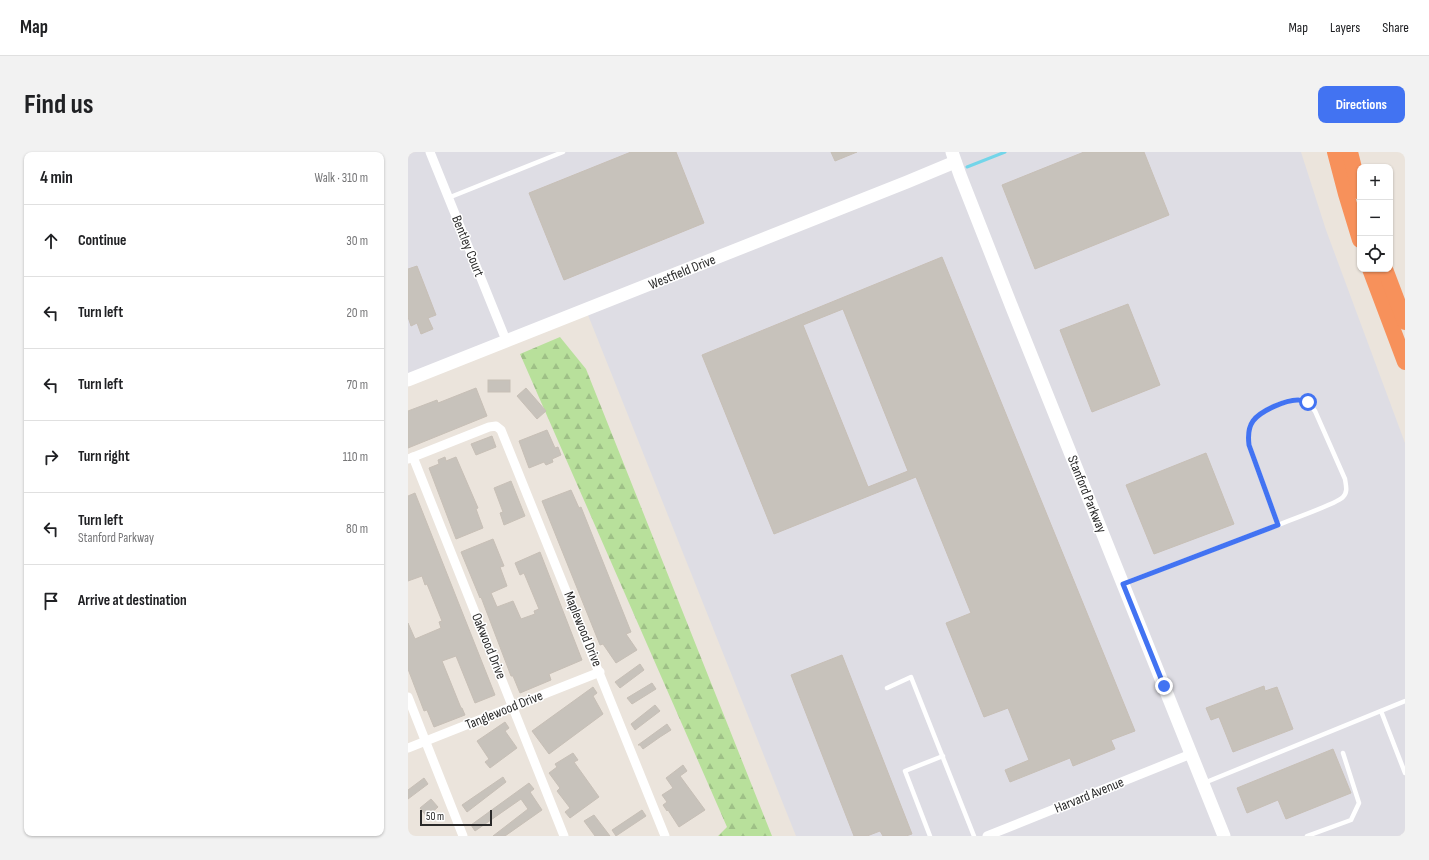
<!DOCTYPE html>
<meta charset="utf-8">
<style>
:root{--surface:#fff;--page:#f2f2f2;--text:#202124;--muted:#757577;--line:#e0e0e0;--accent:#4273f2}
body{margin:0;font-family:"Sofia Sans Condensed",sans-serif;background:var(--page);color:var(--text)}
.controls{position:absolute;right:12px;top:12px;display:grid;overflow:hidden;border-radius:8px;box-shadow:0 1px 3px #0004}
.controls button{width:36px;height:36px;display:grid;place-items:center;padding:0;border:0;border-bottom:1px solid var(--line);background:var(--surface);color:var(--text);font:20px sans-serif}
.scale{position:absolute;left:12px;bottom:10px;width:72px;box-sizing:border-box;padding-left:4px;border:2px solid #2a2a2a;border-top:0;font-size:11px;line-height:14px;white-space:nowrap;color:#2a2a2a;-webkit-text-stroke:3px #fff;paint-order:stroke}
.stop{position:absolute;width:12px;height:12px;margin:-9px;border:3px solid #4273f2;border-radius:50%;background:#fff}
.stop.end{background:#4273f2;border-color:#fff;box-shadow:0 1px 4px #0008}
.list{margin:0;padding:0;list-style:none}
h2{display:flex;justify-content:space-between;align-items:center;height:52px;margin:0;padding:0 16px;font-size:17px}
h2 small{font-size:13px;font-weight:400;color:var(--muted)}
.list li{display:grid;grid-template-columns:26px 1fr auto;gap:12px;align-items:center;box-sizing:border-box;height:72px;padding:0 16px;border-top:1px solid var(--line)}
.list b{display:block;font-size:15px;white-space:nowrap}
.list p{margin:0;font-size:13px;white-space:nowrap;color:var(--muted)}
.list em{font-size:13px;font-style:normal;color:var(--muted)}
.icon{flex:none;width:22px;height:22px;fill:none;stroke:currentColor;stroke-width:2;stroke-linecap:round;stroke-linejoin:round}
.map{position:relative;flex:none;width:997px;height:684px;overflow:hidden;border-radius:8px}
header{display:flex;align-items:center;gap:24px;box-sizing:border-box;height:56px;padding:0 20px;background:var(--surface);border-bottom:1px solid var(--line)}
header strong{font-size:19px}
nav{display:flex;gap:22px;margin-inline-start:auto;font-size:14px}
.intro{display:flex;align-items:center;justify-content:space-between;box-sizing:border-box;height:96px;padding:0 24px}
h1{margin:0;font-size:28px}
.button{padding:10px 18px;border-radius:8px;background:var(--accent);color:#fff;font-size:14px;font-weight:700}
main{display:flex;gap:24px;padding:0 24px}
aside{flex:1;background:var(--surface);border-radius:8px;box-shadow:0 1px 3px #0004}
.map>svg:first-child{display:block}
.industrial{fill:#dedde4}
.forest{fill:url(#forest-firs)}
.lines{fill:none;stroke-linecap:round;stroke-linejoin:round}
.stream{stroke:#73d5e9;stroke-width:3}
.building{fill:#c7c2bb;stroke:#c7bfb6;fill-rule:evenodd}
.lane{stroke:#fff;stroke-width:4.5}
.street{stroke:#fff;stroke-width:9}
.secondary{stroke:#fff;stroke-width:13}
.highway{stroke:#f7915b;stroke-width:16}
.route{stroke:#4273f2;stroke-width:5}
.labels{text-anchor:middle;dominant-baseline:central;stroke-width:3;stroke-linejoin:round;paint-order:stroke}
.street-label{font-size:14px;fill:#2a2a2a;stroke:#fff}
</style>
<header>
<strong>Map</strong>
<nav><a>Map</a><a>Layers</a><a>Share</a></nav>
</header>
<div class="intro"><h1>Find us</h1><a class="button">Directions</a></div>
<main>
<aside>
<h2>4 min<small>Walk · 310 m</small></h2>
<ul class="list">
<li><svg class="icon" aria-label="ahead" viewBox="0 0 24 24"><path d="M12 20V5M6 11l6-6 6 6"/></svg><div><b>Continue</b></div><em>30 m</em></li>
<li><svg class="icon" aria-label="left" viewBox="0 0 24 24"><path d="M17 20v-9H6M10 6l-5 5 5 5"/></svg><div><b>Turn left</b></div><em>20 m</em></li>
<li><svg class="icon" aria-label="left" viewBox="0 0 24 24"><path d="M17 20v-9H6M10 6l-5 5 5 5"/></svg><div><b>Turn left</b></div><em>70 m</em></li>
<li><svg class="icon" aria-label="right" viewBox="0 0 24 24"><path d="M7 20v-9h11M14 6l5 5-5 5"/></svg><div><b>Turn right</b></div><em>110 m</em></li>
<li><svg class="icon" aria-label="left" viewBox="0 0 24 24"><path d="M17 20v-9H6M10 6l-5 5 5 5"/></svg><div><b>Turn left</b><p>Stanford Parkway</p></div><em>80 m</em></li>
<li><svg class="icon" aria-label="arrive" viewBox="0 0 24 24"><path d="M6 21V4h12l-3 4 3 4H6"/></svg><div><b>Arrive at destination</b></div></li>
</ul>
</aside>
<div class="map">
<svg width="997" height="684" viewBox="0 0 997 684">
<defs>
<pattern id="forest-firs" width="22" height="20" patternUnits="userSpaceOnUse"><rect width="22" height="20" fill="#b8e09b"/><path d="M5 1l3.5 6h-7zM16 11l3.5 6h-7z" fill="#9ec086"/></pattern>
</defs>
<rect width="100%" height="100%" fill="#ebe4dc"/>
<!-- industrial -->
<path class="industrial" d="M0,0H893L918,78L997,291V684H388L178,158L0,230Z"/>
<!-- forest -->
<path class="forest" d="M152,185L178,217L364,684H310L319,675L112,202Z"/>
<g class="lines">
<!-- stream -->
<path class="stream" d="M559,15L597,0"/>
</g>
<!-- building -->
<g class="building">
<path d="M223,0H268L296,71L156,128L121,41Z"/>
<path d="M423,0H449L427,9Z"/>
<path d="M676,0H736L761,63L627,117L594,33Z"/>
<path d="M534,105L727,579L703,588L707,597L665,614L662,606L602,630L597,618L621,608L600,556L576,565L538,471L563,461L508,325L366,382L294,203ZM435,157L500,319L460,335L395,173Z"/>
<path d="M9,114L28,163L20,166L25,177L13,182L9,171L3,174L0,165V117Z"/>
<path d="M720,152L752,233L684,260L652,178Z"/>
<rect x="80" y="228" width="22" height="12"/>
<path d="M68,236L79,264L0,296V259L29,248L30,251Z"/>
<path d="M118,236L138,259L129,267L109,244Z"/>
<path d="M139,278L147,296L150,295L153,303L144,307L145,310L138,313L136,310L121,316L111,289Z"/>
<path d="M84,284L88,295L68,303L63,292Z"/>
<path d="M798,301L826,372L746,402L718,333Z"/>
<path d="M37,305L38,309L48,305L70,356L68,357L75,376L48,387L21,316L31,312L30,308Z"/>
<path d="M103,329L117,364L96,373L92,361L95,360L86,336Z"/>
<path d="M163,338L171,356L173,355L223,480L218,482L229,498L208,511L195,492L192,493L134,349Z"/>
<path d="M7,341L87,543L67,551L48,504L34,509L53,556H54L57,563L26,575L19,558L16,559L0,517V471L7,487L33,476L31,470L34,469L19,432L17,433L14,424L0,429V344Z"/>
<path d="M85,387L96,414L92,415L99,434L83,441L89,455L105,449L113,467L127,462L126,459L131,457L116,421L112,423L107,411L132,400L174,508L141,522L143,528L112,541L105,524H103L73,445L72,446L53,400Z"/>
<path d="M434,503L504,682L498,684H475L472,679L459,684H446L383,523Z"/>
<path d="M232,512L236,518L212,536L207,530Z"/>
<path d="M244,531L248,537L224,552L219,546Z"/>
<path d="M856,534L857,539L869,535L885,577L825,600L811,565L803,568L798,556Z"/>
<path d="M185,535L189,541L185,544L195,562L141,602L124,579Z"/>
<path d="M247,553L252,559L227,578L223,572Z"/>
<path d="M97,570L101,576L97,579L109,596L82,616L77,610L81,607L69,589Z"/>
<path d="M259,572L263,578L252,585L235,597L232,593H230Z"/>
<path d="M925,597L943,641L878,667L870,648L839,661L829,636Z"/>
<path d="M165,601L170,608L166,610L191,645L162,666L157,660L162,656L149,639L152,636L141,621L149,615L147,612Z"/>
<path d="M275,613L279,619L272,624L297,658L271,675L260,658L259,659L255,653L259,650L254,643L265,636L258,626Z"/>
<path d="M95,625L98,630L59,660L54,653Z"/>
<path d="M16,626L20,632L0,647V638Z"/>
<path d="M121,631L126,637L122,640L134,658L97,684H85L120,657L113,647L67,679L63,673Z"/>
<path d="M23,647L30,655L19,665L12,656Z"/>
<path d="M234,658L238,664L208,684L204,678Z"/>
<path d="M186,663L202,684H187L176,669Z"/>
</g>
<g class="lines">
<!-- lane -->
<g class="lane">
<path d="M40,46L155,0"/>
<path d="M717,431L870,373C881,368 929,352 935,345C940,340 938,334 937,327L907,259C903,254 900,250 893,248C881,246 851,259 845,269C840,276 840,285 841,293L870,373"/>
<path d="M479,536L503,525L566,684"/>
<path d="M973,559L997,621"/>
<path d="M796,631L997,549"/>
<path d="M522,684L497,619L535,604"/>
<path d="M899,684L943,668L951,651L935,601"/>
<path d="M995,684L997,683"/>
</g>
<!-- street -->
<g class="street">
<path d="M22,0L98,188"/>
<path d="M5,305L156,684"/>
<path d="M0,307L81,275L88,274L93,278L257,684"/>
<path d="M0,545L55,684"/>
<path d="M0,596L192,520"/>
<path d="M579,684L783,602"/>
</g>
<!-- secondary -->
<g class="secondary">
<path d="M544,0L552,23L605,158L816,684"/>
<path d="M0,228L499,30L547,10"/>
</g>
<!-- highway -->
<g class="highway">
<path d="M927,0L938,42L952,88"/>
<path d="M942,0L952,40"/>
<path d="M962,117L997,210"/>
<path d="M977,117L997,170"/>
</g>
</g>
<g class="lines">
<!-- route -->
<path class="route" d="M756,534L715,432L870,373L841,293C840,285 840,276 845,269C852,259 879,247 891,248C894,248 897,250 900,250"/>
</g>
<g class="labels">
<!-- street labels -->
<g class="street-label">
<text transform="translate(60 94) rotate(68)">Bentley Court</text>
<text transform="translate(274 120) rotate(-22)">Westfield Drive</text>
<text transform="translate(679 342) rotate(68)">Stanford Parkway</text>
<text transform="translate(175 477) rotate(68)">Maplewood Drive</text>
<text transform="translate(81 494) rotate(68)">Oakwood Drive</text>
<text transform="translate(96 558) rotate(-22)">Tanglewood Drive</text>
<text transform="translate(681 643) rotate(-22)">Harvard Avenue</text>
</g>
</g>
</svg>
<div class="controls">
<button>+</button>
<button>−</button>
<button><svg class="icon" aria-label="locate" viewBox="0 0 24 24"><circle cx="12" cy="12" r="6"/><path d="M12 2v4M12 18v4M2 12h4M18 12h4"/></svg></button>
</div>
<div class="scale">50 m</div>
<div class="stop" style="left:900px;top:250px"></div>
<div class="stop end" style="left:756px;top:534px"></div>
</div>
</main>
